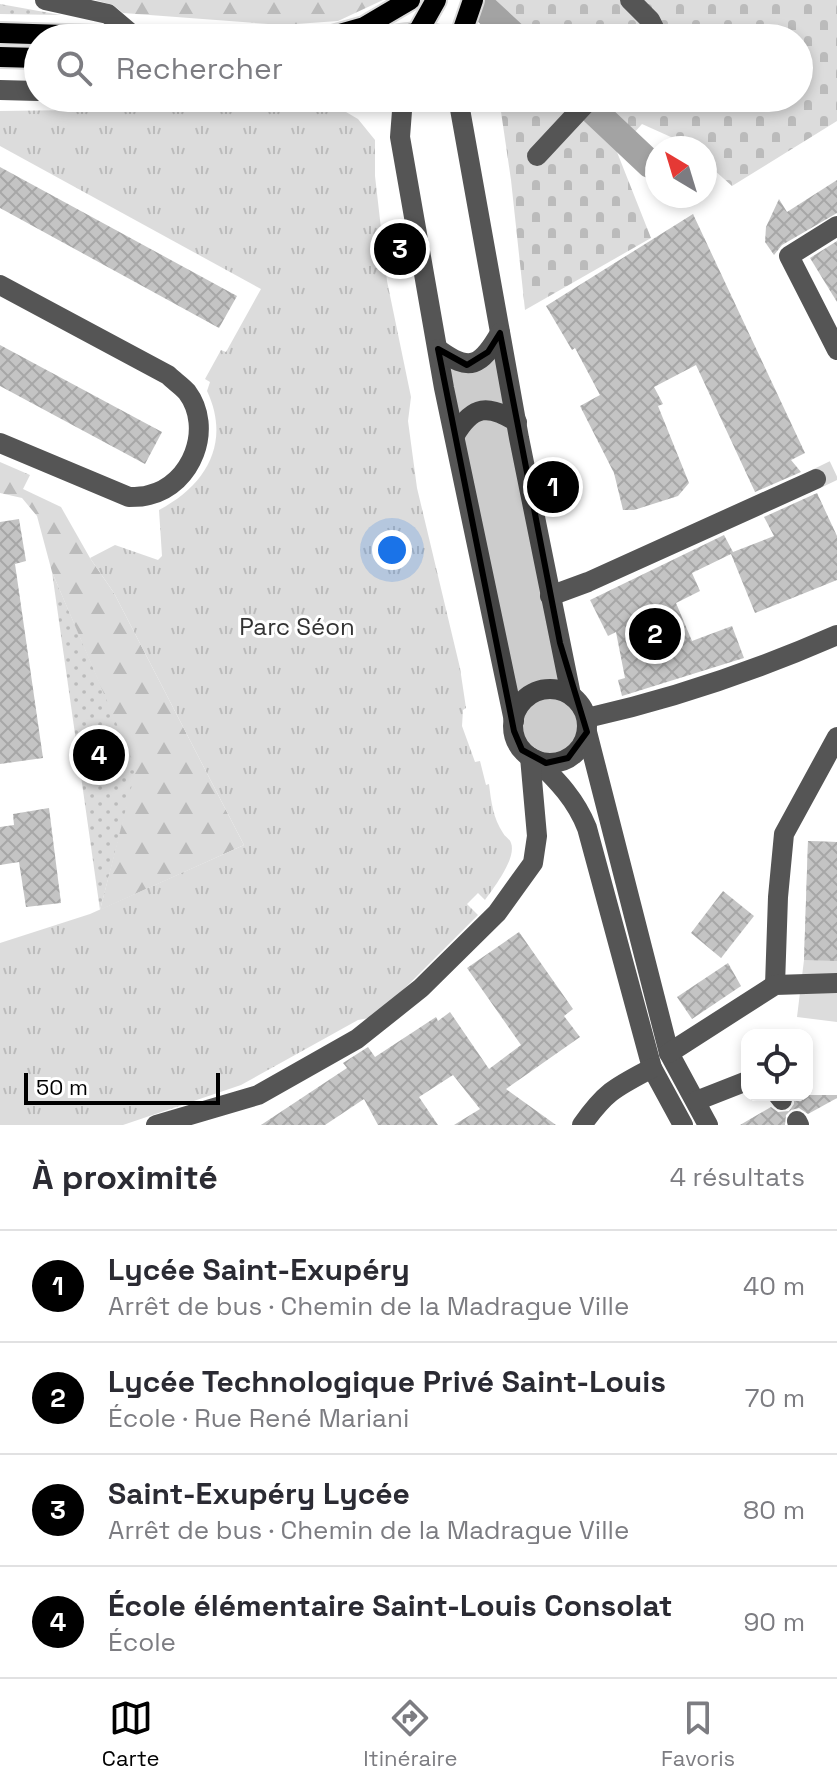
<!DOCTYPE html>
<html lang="fr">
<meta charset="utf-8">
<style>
:root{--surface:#fff;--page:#f2f2f3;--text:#2b2b33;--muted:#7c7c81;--line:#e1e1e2;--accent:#000}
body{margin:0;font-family:"Space Grotesk",sans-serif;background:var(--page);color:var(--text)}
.controls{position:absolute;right:24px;bottom:24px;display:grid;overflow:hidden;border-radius:16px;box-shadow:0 4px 12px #0003}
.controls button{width:72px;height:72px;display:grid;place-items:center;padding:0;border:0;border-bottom:2px solid var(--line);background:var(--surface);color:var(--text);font:40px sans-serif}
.compass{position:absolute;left:645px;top:136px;width:72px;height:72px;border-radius:50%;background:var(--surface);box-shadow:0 4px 12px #0003;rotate:322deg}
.scale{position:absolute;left:24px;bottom:20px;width:196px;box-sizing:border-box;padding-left:8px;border:4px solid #000;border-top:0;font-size:22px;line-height:28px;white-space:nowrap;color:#000;-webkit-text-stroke:6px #fff;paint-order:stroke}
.you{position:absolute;left:392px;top:550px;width:28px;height:28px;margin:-20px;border:6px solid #fff;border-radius:50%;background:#1a73e8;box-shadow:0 0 0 12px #1a73e833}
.badge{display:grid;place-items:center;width:52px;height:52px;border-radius:50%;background:var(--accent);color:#fff;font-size:26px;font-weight:700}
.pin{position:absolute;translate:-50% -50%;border:4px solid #fff;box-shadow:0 2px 8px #0006}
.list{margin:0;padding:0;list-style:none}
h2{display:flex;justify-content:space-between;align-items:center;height:104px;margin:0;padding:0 32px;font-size:34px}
h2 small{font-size:26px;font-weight:400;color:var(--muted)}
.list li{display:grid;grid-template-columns:52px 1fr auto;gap:24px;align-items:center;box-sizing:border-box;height:112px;padding:0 32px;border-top:2px solid var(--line)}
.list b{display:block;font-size:30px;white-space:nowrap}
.list p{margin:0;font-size:26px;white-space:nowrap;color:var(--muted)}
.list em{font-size:26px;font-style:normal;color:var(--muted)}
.icon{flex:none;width:44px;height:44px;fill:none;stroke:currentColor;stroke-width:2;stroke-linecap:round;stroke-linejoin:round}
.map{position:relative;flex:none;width:837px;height:1125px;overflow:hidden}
.search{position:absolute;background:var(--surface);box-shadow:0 4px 12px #0003;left:24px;right:24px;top:24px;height:88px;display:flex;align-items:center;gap:20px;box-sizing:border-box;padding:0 28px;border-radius:44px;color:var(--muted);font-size:30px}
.sheet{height:552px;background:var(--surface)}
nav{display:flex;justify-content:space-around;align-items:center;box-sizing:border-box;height:112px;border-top:2px solid var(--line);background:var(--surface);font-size:22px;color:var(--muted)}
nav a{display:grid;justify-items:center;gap:4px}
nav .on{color:var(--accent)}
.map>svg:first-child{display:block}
.grass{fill:url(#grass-dots)}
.forest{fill:url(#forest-firs)}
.cemetery{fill:url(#cemetery-stones)}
.park{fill:url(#park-tufts)}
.garden{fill:#dcdcdc}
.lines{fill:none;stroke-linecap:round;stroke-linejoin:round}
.canal{stroke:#a3a3a3;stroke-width:28}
.building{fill:url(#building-cross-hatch)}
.minor-tunnel{stroke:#d9d9d9;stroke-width:20;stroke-dasharray:20 10;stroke-linecap:butt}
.major-casing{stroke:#dbdbdb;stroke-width:24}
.minor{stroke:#555;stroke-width:20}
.major{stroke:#000;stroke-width:20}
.marked{fill:#000;fill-opacity:0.2;stroke:#000;stroke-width:6;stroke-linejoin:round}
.labels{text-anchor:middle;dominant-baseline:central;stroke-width:6;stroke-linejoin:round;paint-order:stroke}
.park-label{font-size:24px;fill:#333;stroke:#fff}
</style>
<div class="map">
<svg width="837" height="1125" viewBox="0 0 837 1125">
<defs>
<pattern id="grass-dots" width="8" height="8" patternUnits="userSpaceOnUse" patternTransform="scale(2)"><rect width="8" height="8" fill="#dcdcdc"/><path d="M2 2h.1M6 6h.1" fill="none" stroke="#bbb" stroke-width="1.8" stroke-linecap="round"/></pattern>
<pattern id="forest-firs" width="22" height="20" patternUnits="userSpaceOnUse" patternTransform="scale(2)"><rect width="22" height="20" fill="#dcdcdc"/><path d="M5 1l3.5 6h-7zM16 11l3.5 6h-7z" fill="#bbb"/></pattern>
<pattern id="cemetery-stones" width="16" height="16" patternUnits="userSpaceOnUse" patternTransform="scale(2)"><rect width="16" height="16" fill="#dcdcdc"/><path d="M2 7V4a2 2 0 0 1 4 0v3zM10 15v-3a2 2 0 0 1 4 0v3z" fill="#bbb"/></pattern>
<pattern id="park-tufts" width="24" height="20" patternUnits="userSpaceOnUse" patternTransform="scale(2)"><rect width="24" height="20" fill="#dcdcdc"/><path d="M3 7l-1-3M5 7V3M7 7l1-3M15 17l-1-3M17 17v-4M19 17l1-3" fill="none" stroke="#bbb"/></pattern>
<pattern id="building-cross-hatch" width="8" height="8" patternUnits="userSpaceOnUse" patternTransform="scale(2)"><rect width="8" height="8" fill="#c4c4c4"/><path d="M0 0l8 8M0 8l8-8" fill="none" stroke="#a7a7a7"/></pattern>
</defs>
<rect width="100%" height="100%" fill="#fff"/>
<!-- grass -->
<g class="grass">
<path d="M0,4L61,15L0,14Z"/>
<path d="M52,572L137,769L100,910Z"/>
</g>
<!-- forest -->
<g class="forest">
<path d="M95,0H383L338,21L282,25L123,13L113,5Z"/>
<path d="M0,462L30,475L23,489L61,507L90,558L114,593L244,845L100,910L136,769L52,572L37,516L22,498L0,493Z"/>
</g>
<!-- cemetery -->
<path class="cemetery" d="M486,0H837V121L732,186L705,162V148H689L682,142L642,124L617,152L651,238L525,310L511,180L499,98H799V38H489Z"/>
<!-- park -->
<path class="park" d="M230,108L346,112L358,119L375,140V176L387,281L411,397L408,421L417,488L460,668L466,708L463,710L462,726L475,762L480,761L486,785L489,784C491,801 493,818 503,833C505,837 510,839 511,843C517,858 493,889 485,900L478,893L467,904L478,915L393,1000L369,1018L358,1020L241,1085L123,1125H0V943L90,914L244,845L114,593L90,558L115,545L158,560L162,556L159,510C207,485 231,442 207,391L210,382L205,379L221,350L226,352L261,289L0,146V111Z"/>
<!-- garden -->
<path class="garden" d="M808,841L837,842V1022L797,1017L804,960Z"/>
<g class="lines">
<!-- canal -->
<g class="canal">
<path d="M475,0L516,38"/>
<path d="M580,98L650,164"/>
</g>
</g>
<!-- building -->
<g class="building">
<path d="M0,167L237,296L219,328L0,208Z"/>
<path d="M837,180V213L782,245L774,255L765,242L766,227L779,199L787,212Z"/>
<path d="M693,214L805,453L791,460L801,472L755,492L696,365L654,387L663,404L658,406L689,483L678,496L634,510H623L614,473L580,406L600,395L575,348L572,350L546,306Z"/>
<path d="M837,241V302L810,258Z"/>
<path d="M0,345L162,432L145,464L0,386Z"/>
<path d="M817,493L837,536V580L755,613L731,554L692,573L700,591L676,603L692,641L732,626L744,658L622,696L618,680L625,678L616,632L608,636L590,600L724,535L733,552L774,536L764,517Z"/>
<path d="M19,519L26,561L15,564L43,758L0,764V522Z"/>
<path d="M49,808L61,903L26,907L19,862L0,865V827L14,825L13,814Z"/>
<path d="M808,841L837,842V961L804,960Z"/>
<path d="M723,891L754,916L721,958L691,933Z"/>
<path d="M519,932L573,1009L564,1016L580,1037L506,1089L556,1125H454L480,1109L453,1075L419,1097L438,1125H378L364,1099L325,1125H261L347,1068L343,1063L368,1047L375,1057L436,1017L438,1021L450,1012L489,1069L521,1045L467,968Z"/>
<path d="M728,963L741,986L692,1019L677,997Z"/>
<path d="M794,1095H837V1098L808,1114L799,1108L791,1110L786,1115L785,1125H740L771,1107L778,1112L789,1111L794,1104Z"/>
</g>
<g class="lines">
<!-- minor-tunnel -->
<path class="minor-tunnel" d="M816,479L837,469"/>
<!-- major casing -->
<g class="major-casing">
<g id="major">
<path d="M418,32L436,0"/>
<path d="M0,33L163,38"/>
<path d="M325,38L364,27L410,0"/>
<path d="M376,38C398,37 424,27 443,38"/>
<path d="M460,38L473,0"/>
<path d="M0,57L38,58"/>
</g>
</g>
<!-- minor -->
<g class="minor">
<path d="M45,0L108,14L135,37"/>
<path d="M630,0L650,20L655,30L647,38"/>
<path d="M0,90L38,91"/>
<path d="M403,98L400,137L444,388L514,721"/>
<path d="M458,98L519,438L571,695"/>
<path d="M537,156L591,98"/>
<path d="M837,226L789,256L837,350"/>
<path d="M0,285L168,375C174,381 182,386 187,392C214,428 192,485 149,495C143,497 136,497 129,497L0,443"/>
<path d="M438,349C470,373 481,366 500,333"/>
<path d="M455,435C473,405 488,404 517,422"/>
<path d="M550,596L588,582L816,479"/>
<circle cx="550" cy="726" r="37"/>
<path d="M587,718C672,699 757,670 837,635"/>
<path d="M587,732L669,1053L708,1125"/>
<path d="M536,760C558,781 576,800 587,828L652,1068L683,1125"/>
<path d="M775,985L778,897L784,834L837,737"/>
<path d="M669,1053L775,985L837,983"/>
<path d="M778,1095L782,1100"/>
<path d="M696,1101L747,1081"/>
<path d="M797,1121L799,1125"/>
<path d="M156,1125L258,1095L357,1039L421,988L497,913L533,863L537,836L530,757"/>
<path d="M582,1125C606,1091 616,1087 652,1068"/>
</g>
<!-- major -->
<use href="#major" class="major"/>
</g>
<!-- marked area -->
<path class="marked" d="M500,333L560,643L587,732L568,758L546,763L522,750L514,731L438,349L467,365L488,352Z"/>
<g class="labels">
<!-- park labels -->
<g class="park-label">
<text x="297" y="626">Parc Séon</text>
</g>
</g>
</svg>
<div class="controls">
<button><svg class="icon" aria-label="locate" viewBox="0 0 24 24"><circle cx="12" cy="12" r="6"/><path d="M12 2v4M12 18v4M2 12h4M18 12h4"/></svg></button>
</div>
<svg class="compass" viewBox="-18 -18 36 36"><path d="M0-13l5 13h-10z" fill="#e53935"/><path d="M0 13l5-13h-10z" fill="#7c7c81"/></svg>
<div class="scale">50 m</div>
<div class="you"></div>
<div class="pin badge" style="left:553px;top:487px">1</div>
<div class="pin badge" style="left:655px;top:634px">2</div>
<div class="pin badge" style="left:400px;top:249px">3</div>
<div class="pin badge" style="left:99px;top:755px">4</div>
<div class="search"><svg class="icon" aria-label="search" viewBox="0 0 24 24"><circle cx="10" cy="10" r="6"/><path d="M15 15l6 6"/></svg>Rechercher</div>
</div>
<section class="sheet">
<h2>À proximité<small>4 résultats</small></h2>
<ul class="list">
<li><span class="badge">1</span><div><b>Lycée Saint-Exupéry</b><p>Arrêt de bus · Chemin de la Madrague Ville</p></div><em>40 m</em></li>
<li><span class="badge">2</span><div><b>Lycée Technologique Privé Saint-Louis</b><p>École · Rue René Mariani</p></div><em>70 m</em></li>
<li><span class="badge">3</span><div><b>Saint-Exupéry Lycée</b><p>Arrêt de bus · Chemin de la Madrague Ville</p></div><em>80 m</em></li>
<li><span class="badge">4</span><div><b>École élémentaire Saint-Louis Consolat</b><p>École</p></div><em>90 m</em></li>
</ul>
</section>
<nav>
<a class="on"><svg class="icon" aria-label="map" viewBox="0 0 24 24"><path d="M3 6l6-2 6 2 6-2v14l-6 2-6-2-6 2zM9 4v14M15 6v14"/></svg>Carte</a>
<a><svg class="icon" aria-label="directions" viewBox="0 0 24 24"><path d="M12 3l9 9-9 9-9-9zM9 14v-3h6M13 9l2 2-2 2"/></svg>Itinéraire</a>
<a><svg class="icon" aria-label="saved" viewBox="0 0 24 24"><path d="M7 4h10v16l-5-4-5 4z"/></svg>Favoris</a>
</nav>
